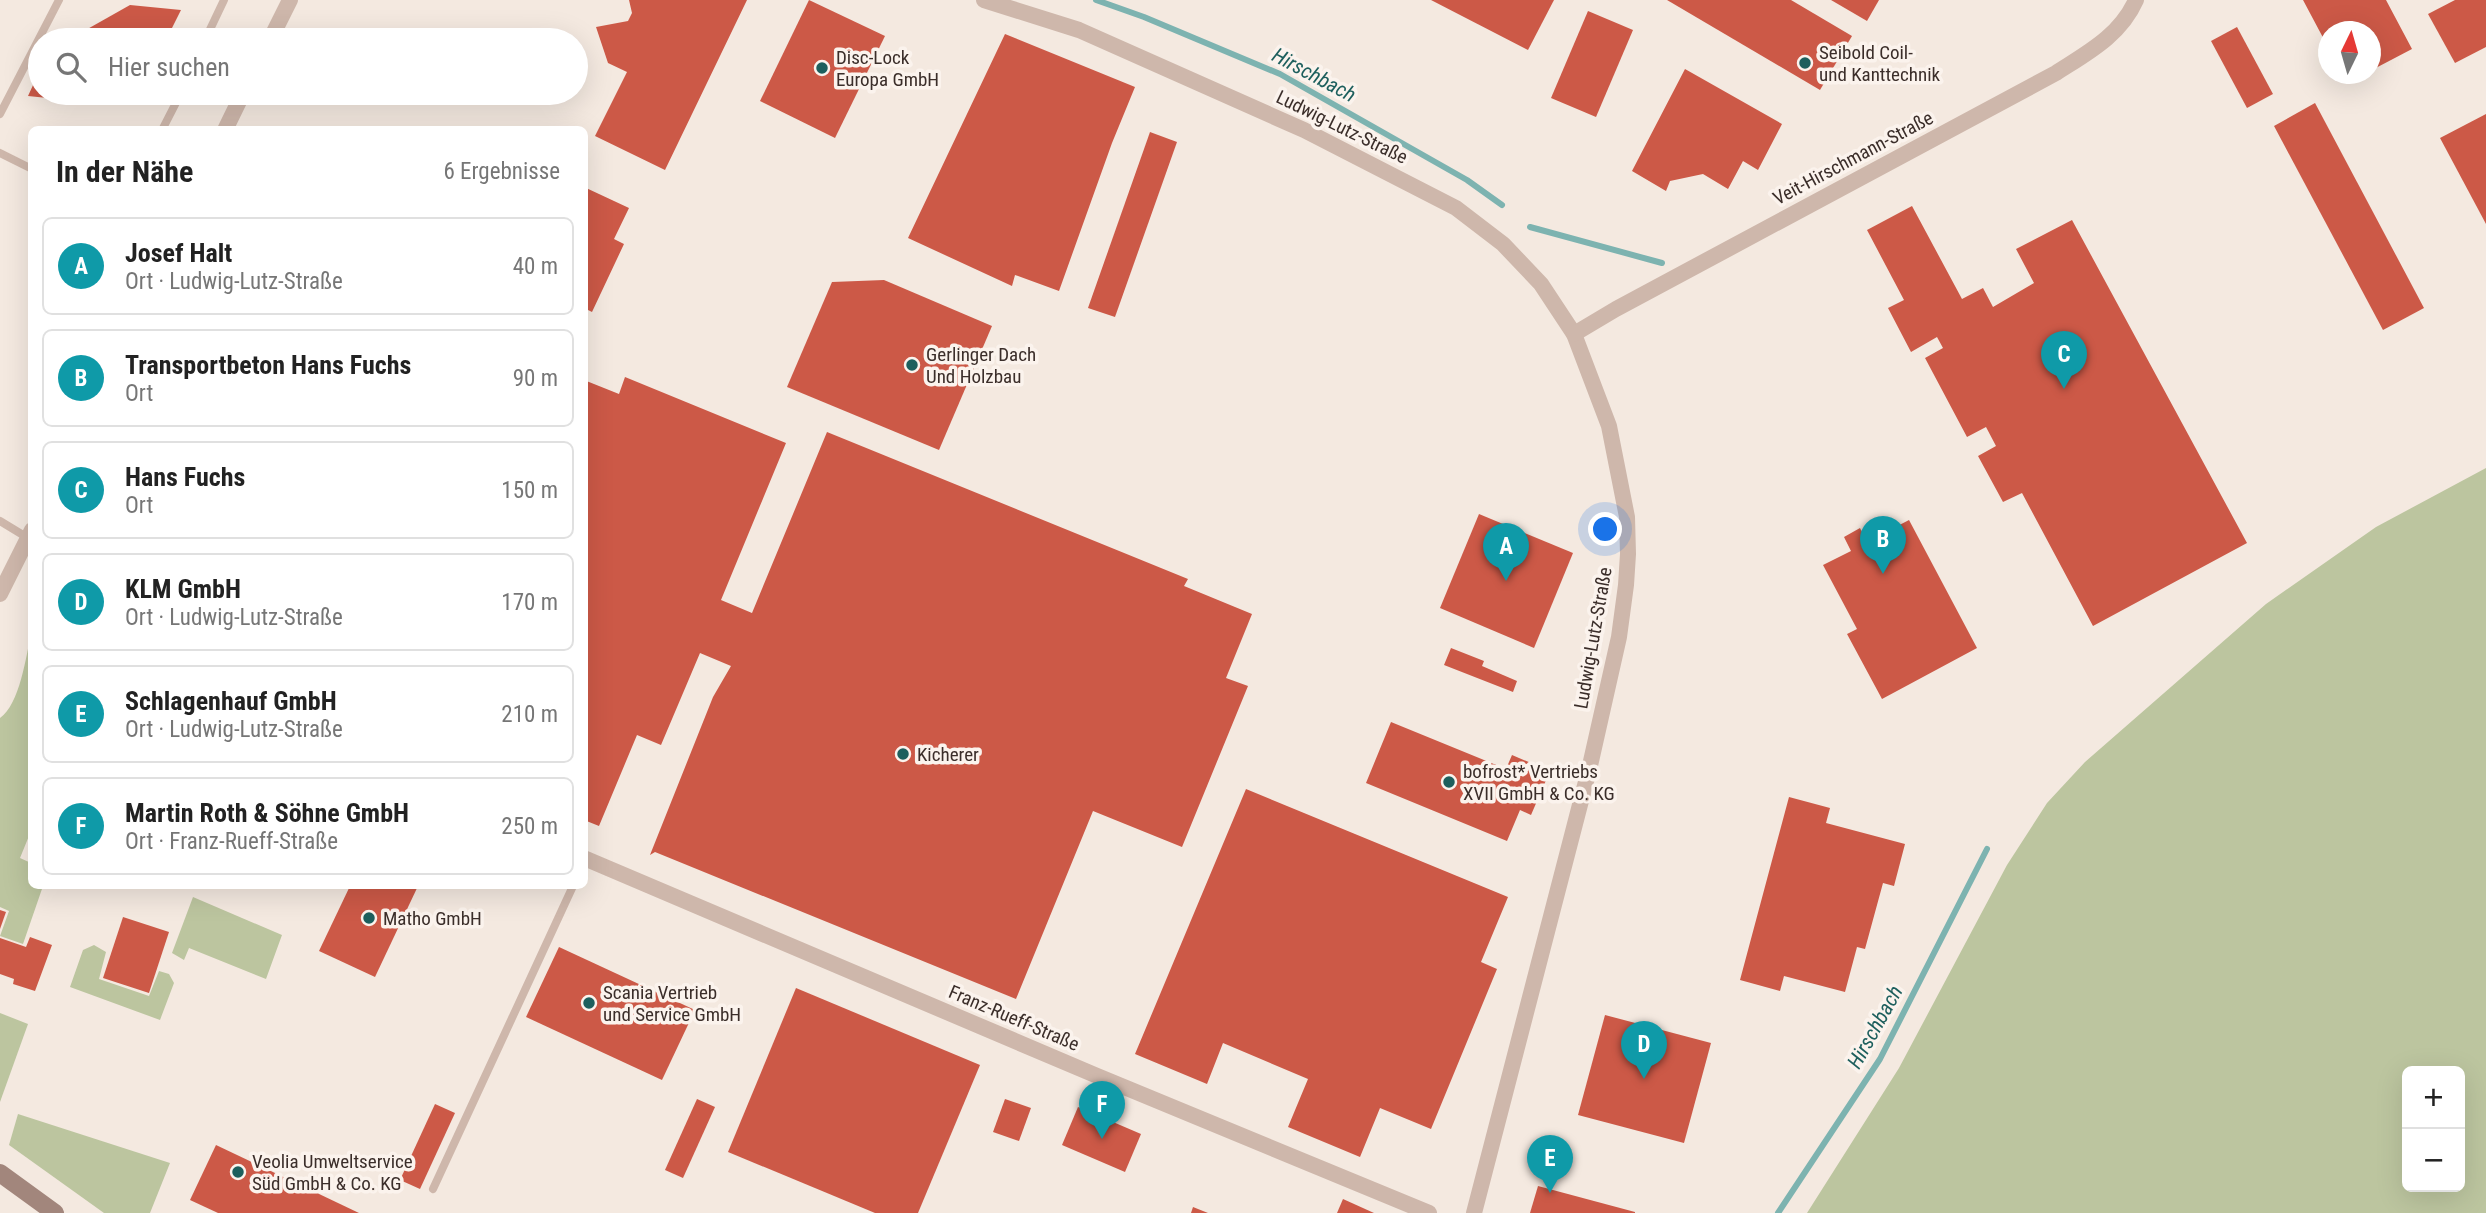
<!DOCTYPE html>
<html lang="de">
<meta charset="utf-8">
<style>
:root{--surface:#fff;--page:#f2f2f2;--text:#222;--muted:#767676;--line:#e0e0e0;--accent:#db2777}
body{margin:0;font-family:"Roboto Condensed",sans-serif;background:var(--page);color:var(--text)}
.controls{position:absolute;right:21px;bottom:21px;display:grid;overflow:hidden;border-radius:10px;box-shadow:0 7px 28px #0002}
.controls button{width:63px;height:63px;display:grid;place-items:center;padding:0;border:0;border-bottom:2px solid var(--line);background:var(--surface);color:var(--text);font:35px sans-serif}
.compass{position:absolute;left:2318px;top:21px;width:63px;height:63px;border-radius:50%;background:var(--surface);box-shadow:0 7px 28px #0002;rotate:5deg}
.you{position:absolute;left:1606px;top:530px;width:24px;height:24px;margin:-18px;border:5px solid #fff;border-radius:50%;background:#1a73e8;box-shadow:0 0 0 10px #1a73e833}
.badge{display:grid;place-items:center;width:46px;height:46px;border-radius:50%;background:var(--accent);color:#fff;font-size:23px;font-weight:700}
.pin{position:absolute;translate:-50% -58px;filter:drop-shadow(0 2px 4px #0008)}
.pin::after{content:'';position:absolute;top:37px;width:24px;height:21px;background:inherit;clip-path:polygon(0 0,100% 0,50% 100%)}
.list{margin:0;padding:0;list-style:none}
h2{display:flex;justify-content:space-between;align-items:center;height:91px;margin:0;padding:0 28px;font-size:30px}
h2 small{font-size:23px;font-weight:400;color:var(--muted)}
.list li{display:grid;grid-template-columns:46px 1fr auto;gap:21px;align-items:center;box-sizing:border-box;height:98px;margin:0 14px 14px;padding:0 14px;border:2px solid var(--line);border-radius:10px}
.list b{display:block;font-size:26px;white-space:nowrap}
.list p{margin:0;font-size:23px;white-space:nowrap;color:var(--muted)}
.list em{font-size:23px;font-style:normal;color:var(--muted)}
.icon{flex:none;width:38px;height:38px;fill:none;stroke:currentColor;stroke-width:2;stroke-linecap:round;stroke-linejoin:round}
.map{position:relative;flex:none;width:2486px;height:1213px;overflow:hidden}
.search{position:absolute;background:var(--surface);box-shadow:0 7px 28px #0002;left:28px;top:28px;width:560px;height:77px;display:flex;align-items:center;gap:18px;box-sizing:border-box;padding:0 24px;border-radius:38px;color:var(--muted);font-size:26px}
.panel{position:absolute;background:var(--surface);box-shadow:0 7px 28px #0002;left:28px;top:126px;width:560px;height:763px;border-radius:10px}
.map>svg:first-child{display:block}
.green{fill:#bcc59f;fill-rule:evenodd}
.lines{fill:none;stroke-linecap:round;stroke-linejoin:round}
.stream{stroke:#7db3b0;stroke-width:6}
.building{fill:#cc5947}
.lane{stroke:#ceb7ab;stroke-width:8}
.street{stroke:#ceb7ab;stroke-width:16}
.secondary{stroke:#a2867c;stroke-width:18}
.poi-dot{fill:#1d5f5d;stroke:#fbf3ed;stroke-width:2.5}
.labels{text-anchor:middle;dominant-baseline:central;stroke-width:7;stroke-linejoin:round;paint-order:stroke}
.poi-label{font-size:19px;fill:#3b2e2a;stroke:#fbf3ed;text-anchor:start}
.street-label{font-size:19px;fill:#3b2e2a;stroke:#fbf3ed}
.water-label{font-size:21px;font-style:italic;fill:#1d5f5d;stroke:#fbf3ed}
</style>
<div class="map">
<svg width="2486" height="1213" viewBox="0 0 2486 1213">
<rect width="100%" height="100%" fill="#f4e9e0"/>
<!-- green -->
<g class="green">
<path d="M2486,468V1213H1807L1899,1068L2007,865L2047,803L2085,762L2266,604L2376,527ZM2460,1071V1187H2407V1071Z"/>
<path d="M31,634V831L20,858L31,863L32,886H43L23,944L0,936L9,911L0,907V718C20,704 26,656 31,634Z"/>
<path d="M193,897L282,935L266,979L189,948L184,960L172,953Z"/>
<path d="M94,945L106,952L99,979L149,996L159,971L169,974L174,983L160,1020L70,987L83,950Z"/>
<path d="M0,1013L28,1024L0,1102Z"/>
<path d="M18,1114L170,1163L150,1213H104L9,1145Z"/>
</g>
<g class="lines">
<!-- stream -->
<g class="stream">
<path d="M1096,0L1144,17L1280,74L1467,180L1502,205"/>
<path d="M1530,227L1662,263"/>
<path d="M1778,1213L1880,1059L1987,849"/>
</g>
</g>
<!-- building -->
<g class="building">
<path d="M629,0H747L665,170L595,136L627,72L608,63L596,27L628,21L632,13Z"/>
<path d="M809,0L885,36L835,138L760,101Z"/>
<path d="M1431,0H1554L1528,50Z"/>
<path d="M1667,0H1791L1852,36L1820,90Z"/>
<path d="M1831,0H1879L1867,21Z"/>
<path d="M2303,0H2386L2412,49L2370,71V32H2328V47Z"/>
<path d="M2455,0H2486V47L2455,63L2428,14Z"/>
<path d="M130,5L181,10L166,40H68Z"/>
<path d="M1588,11L1633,30L1596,117L1551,98Z"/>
<path d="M2237,27L2273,94L2247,108L2211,41Z"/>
<path d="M1005,34L1135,87L1112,143L1059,291L1015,275L1012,286L908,238Z"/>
<path d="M1685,69L1782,124L1758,170L1743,161L1728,189L1703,174L1670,181L1666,191L1632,171Z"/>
<path d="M40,70V93H92L77,101L28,96Z"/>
<path d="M2343,74H2366L2348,83Z"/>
<path d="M2315,103L2424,308L2383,330L2274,126Z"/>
<path d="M2486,114V224L2440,138Z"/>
<path d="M1150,132L1177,142L1115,317L1088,308Z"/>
<path d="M584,187L629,208L614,239L624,244L592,312L584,308Z"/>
<path d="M1912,206L1962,299L1983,288L1993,307L2034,283L2016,249L2072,220L2247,543L2093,626L2022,493L2003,502L1978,456L1996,446L1986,427L1967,437L1925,358L1943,348L1937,337L1911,352L1888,308L1904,300L1867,230Z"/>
<path d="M884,280L992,326L939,450L787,387L832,282Z"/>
<path d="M625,377L786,443L721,600L752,613L827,432L1188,579L1184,586L1252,614L1226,678L1248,686L1182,847L1093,811L1016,999L655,852L650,855L713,697L731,666L700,653L661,745L637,735L599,826L584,820V380L619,394Z"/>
<path d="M1479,514L1573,553L1534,648L1440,608Z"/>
<path d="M1909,520L1977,648L1882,699L1847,634L1857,629L1823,565L1851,551L1844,537L1860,528L1867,542Z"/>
<path d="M1451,648L1484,661L1482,666L1517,681L1513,692L1444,665Z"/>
<path d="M1391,722L1506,769L1512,755L1550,771L1531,815L1520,810L1507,841L1366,783Z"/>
<path d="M1246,789L1508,897L1481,962L1497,969L1431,1129L1380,1108L1360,1157L1288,1127L1308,1079L1223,1043L1207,1084L1135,1054Z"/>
<path d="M1789,797L1830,808L1826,823L1905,844L1894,886L1883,883L1865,949L1857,947L1845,992L1784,976L1780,991L1740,980Z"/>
<path d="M350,886H418L375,977L319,951Z"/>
<path d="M0,910L6,912L0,929Z"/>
<path d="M123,917L169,932L149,993L103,978Z"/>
<path d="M30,937L52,945L35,991L13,984L14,979L0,974V938L26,947Z"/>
<path d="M559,947L695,1010L662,1080L526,1017Z"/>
<path d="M796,988L980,1065L918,1213H875L728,1152Z"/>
<path d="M1605,1015L1711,1043L1684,1143L1578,1115Z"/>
<path d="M697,1099L715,1107L683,1178L665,1170Z"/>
<path d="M1005,1099L1031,1108L1019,1141L993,1132Z"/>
<path d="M435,1104L455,1113L420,1189L400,1180Z"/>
<path d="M1078,1107L1141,1134L1125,1172L1062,1145Z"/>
<path d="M216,1145L359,1213H218L190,1200Z"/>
<path d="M1538,1186L1635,1212V1213H1530Z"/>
<path d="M1343,1199L1374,1213H1337Z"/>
<path d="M1193,1207L1208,1213H1191Z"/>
</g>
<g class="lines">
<!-- lane -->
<g class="lane">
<path d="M205,40L224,0"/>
<path d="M0,114L59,0"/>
<path d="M162,130L181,93"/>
<path d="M0,153L32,169"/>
<path d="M0,521L28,538"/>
<path d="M433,1189L573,886"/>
</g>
<!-- street -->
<g class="street">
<path d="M984,0L1079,30L1304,130L1456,208L1503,244L1541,284L1574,334L1609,426L1627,517L1628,554L1626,585L1619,637L1589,770L1474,1213"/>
<path d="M270,40L290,0"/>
<path d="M225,130L243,93"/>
<path d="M1574,334L1616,309L2056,73C2087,53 2120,36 2136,0"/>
<path d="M0,594L32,530"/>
<path d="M584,858L1095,1075L1429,1213"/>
</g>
<!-- secondary -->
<path class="secondary" d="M0,1173L55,1213"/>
</g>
<!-- markers -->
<g class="poi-dot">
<circle cx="1805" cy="63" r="7"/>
<circle cx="822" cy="68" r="7"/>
<circle cx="912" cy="365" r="7"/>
<circle cx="903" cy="754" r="7"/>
<circle cx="1449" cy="782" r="7"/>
<circle cx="369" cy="918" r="7"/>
<circle cx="589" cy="1003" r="7"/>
<circle cx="238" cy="1172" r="7"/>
</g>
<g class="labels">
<!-- poi labels -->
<g class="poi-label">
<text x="1819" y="52">Seibold Coil-<tspan x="1819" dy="22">und Kanttechnik</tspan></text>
<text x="836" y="57">Disc-Lock<tspan x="836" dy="22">Europa GmbH</tspan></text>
<text x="926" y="354">Gerlinger Dach<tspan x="926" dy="22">Und Holzbau</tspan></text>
<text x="917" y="754">Kicherer</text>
<text x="1463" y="771">bofrost* Vertriebs<tspan x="1463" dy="22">XVII GmbH &amp; Co. KG</tspan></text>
<text x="383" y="918">Matho GmbH</text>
<text x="603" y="992">Scania Vertrieb<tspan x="603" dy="22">und Service GmbH</tspan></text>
<text x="252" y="1161">Veolia Umweltservice<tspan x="252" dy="22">Süd GmbH &amp; Co. KG</tspan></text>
</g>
<!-- street labels -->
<g class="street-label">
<text transform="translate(1342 127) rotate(26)">Ludwig-Lutz-Straße</text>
<text transform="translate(1853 158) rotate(-28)">Veit-Hirschmann-Straße</text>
<text transform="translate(1593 638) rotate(-80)">Ludwig-Lutz-Straße</text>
<text transform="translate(1014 1018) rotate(23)">Franz-Rueff-Straße</text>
</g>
<!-- water labels -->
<g class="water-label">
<text transform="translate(1314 75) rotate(28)">Hirschbach</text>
<text transform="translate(1875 1027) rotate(-61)">Hirschbach</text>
</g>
</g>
</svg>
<div class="controls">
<button>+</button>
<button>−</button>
</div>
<svg class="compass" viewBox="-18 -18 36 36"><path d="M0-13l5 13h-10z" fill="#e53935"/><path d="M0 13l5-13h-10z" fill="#767676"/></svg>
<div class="you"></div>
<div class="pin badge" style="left:1506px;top:581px;background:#0f9aa8">A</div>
<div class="pin badge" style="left:1883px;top:574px;background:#0f9aa8">B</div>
<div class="pin badge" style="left:2064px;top:389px;background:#0f9aa8">C</div>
<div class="pin badge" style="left:1644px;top:1079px;background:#0f9aa8">D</div>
<div class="pin badge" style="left:1550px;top:1193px;background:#0f9aa8">E</div>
<div class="pin badge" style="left:1102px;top:1139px;background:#0f9aa8">F</div>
<div class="search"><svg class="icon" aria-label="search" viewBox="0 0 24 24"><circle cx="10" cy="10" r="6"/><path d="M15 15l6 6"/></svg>Hier suchen</div>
<section class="panel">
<h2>In der Nähe<small>6 Ergebnisse</small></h2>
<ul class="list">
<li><span class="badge" style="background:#0f9aa8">A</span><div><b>Josef Halt</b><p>Ort · Ludwig-Lutz-Straße</p></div><em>40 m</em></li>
<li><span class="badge" style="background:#0f9aa8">B</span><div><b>Transportbeton Hans Fuchs</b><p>Ort</p></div><em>90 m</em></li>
<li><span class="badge" style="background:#0f9aa8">C</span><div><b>Hans Fuchs</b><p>Ort</p></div><em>150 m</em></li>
<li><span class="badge" style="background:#0f9aa8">D</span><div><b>KLM GmbH</b><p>Ort · Ludwig-Lutz-Straße</p></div><em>170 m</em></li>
<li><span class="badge" style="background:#0f9aa8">E</span><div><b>Schlagenhauf GmbH</b><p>Ort · Ludwig-Lutz-Straße</p></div><em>210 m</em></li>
<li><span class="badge" style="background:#0f9aa8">F</span><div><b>Martin Roth &amp; Söhne GmbH</b><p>Ort · Franz-Rueff-Straße</p></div><em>250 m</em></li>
</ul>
</section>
</div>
